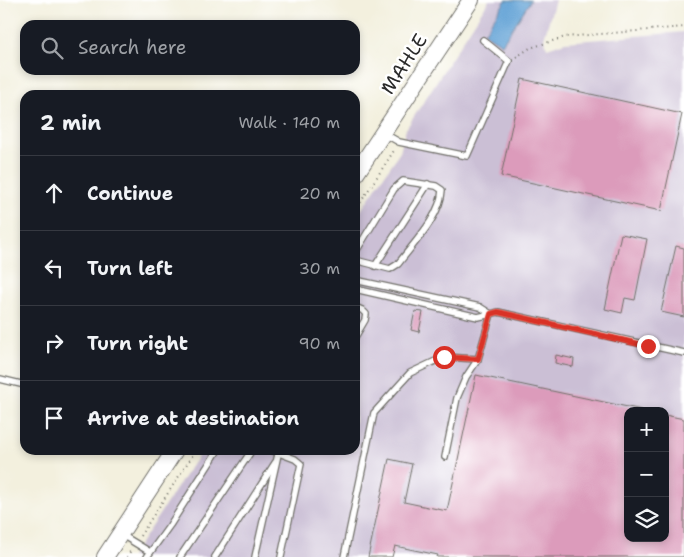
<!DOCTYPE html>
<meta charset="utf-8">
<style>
:root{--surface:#171b24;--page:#20242c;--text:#f1f3f6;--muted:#9ea1a6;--line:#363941}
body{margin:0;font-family:"Shantell Sans",sans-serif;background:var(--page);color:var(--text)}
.controls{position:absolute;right:15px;bottom:15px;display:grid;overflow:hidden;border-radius:10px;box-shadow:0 2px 8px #0003}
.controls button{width:45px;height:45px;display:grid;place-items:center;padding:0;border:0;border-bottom:1px solid var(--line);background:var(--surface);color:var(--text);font:25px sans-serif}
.stop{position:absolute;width:15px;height:15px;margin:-11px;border:4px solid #d93025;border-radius:50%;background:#fff}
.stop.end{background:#d93025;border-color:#fff;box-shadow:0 1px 5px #0008}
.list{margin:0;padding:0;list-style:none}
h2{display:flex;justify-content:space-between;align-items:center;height:65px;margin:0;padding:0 20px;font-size:21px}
h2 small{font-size:16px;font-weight:400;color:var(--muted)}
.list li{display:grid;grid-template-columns:32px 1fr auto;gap:15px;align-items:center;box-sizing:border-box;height:75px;padding:0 20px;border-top:1px solid var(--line)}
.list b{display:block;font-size:19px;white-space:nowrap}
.list em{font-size:16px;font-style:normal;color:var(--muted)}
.icon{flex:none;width:28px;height:28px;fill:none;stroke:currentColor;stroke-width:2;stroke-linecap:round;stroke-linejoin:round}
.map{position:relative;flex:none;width:684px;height:557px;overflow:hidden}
.search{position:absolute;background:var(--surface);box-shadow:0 2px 8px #0003;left:20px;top:20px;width:340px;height:55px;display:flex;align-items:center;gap:12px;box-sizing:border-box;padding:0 18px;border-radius:15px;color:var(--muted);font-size:19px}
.panel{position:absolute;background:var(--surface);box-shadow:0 2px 8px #0003;left:20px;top:90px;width:340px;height:365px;border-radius:15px}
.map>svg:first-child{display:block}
.industrial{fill:#cbbfd5;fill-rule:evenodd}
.water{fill:#62a2d5;stroke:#466680}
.building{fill:#dc9bbb}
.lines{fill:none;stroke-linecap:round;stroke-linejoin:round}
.lane-casing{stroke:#71706a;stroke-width:8}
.secondary-casing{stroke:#71706a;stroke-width:18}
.path{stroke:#71706a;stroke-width:2;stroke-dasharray:1 4;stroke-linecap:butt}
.lane{stroke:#fff;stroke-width:5.5}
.secondary{stroke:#fff;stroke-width:16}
.route{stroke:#d93025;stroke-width:6}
.labels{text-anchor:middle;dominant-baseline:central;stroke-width:5;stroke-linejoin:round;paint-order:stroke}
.street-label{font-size:19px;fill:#2b2b2b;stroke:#fff}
</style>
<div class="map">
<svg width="684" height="557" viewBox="0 0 684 557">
<rect width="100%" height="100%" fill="#fff"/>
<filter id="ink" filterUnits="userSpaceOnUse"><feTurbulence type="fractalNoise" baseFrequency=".02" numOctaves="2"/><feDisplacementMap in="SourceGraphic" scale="10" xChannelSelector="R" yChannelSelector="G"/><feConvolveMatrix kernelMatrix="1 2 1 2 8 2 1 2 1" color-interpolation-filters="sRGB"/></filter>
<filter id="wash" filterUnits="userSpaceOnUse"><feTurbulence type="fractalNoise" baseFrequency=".0096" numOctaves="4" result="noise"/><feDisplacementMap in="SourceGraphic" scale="20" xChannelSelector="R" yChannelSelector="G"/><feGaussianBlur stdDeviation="1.12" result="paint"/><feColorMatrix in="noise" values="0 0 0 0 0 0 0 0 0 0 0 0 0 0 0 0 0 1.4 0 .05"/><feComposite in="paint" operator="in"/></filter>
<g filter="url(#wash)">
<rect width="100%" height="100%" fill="#f3f0de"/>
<!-- industrial -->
<path class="industrial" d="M489,0H555L544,38L547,48L565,42L684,32V557H131L202,450H355V219L400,152L406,129ZM628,411H665V538H628Z"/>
<!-- water -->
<path class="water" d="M506,0H531L502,44L484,33Z"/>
<g id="blocks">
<!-- building -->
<g class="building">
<path d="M522,79L682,114L661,211L501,176Z"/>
<path d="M621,234L647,239L635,300L625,298L622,313L605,309Z"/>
<path d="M676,246L684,248V317L661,312Z"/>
<path d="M415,311L423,312L419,332L411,330Z"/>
<path d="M556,355L574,359L573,367L555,363Z"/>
<path d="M476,375L642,410L628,411V538H665V415L684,419V557H437L438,555L395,546L392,557H368L389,459L412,464L404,502L447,511Z"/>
</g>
</g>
</g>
<g filter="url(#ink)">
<use href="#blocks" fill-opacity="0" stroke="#71706a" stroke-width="1"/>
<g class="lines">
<!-- lane casing -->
<g class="lane-casing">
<g id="lane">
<path d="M385,134L399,142L467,156L509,61L483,40"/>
<path d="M355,253L394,189L403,181L436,186L442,190C441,216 413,244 398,264L390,269L355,260"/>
<path d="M375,266L428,184"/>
<path d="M355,280L480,307L491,314"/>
<path d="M355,289L478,317L491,314"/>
<path d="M355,307L362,310L366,314L365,320L355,337"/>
<path d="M0,379L25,385"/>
<path d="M271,450L295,459L301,464L281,557"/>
<path d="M445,457L457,398L466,377L478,359L491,314L498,312L684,353"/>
<path d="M122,535L150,552"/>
<path d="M147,557L170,525L218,450"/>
<path d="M180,557L252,450"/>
<path d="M215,557L275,463"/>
<path d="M255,557L279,450"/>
<path d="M344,557L374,413L410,373L444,357L478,359"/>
</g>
</g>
<!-- secondary casing -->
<g class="secondary-casing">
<g id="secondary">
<path d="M355,175L471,0"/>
<path d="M105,557L175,450"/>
</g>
</g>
<!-- path -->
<g class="path">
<path d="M516,57L530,48L565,37L684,27"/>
<path d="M355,211L395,149"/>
<path d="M140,536L196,450"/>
<path d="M127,557L131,550"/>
</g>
<!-- lane -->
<use href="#lane" class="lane"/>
<!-- secondary -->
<use href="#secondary" class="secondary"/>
</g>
</g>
<g class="lines" filter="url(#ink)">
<!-- route -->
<path class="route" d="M444,357L478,359L491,314L498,312L648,346"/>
</g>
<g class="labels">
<!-- street labels -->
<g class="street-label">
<text transform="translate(404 64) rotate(-57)">MAHLE</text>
</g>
</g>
</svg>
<div class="controls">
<button>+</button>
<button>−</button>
<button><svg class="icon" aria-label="layers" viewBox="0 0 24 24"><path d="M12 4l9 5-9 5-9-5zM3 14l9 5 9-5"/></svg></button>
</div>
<div class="stop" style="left:444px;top:357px"></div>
<div class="stop end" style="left:648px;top:346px"></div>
<div class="search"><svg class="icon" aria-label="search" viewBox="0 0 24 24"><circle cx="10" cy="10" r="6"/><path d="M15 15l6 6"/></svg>Search here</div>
<section class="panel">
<h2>2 min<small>Walk · 140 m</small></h2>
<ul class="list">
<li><svg class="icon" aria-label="ahead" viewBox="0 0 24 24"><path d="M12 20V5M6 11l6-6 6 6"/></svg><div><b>Continue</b></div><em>20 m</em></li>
<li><svg class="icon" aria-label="left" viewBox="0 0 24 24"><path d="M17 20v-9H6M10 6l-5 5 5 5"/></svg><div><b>Turn left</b></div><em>30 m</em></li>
<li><svg class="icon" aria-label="right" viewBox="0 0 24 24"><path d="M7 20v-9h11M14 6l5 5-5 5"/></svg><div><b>Turn right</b></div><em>90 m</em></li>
<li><svg class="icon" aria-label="arrive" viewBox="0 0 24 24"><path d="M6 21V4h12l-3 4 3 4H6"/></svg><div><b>Arrive at destination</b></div></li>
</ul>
</section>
</div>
